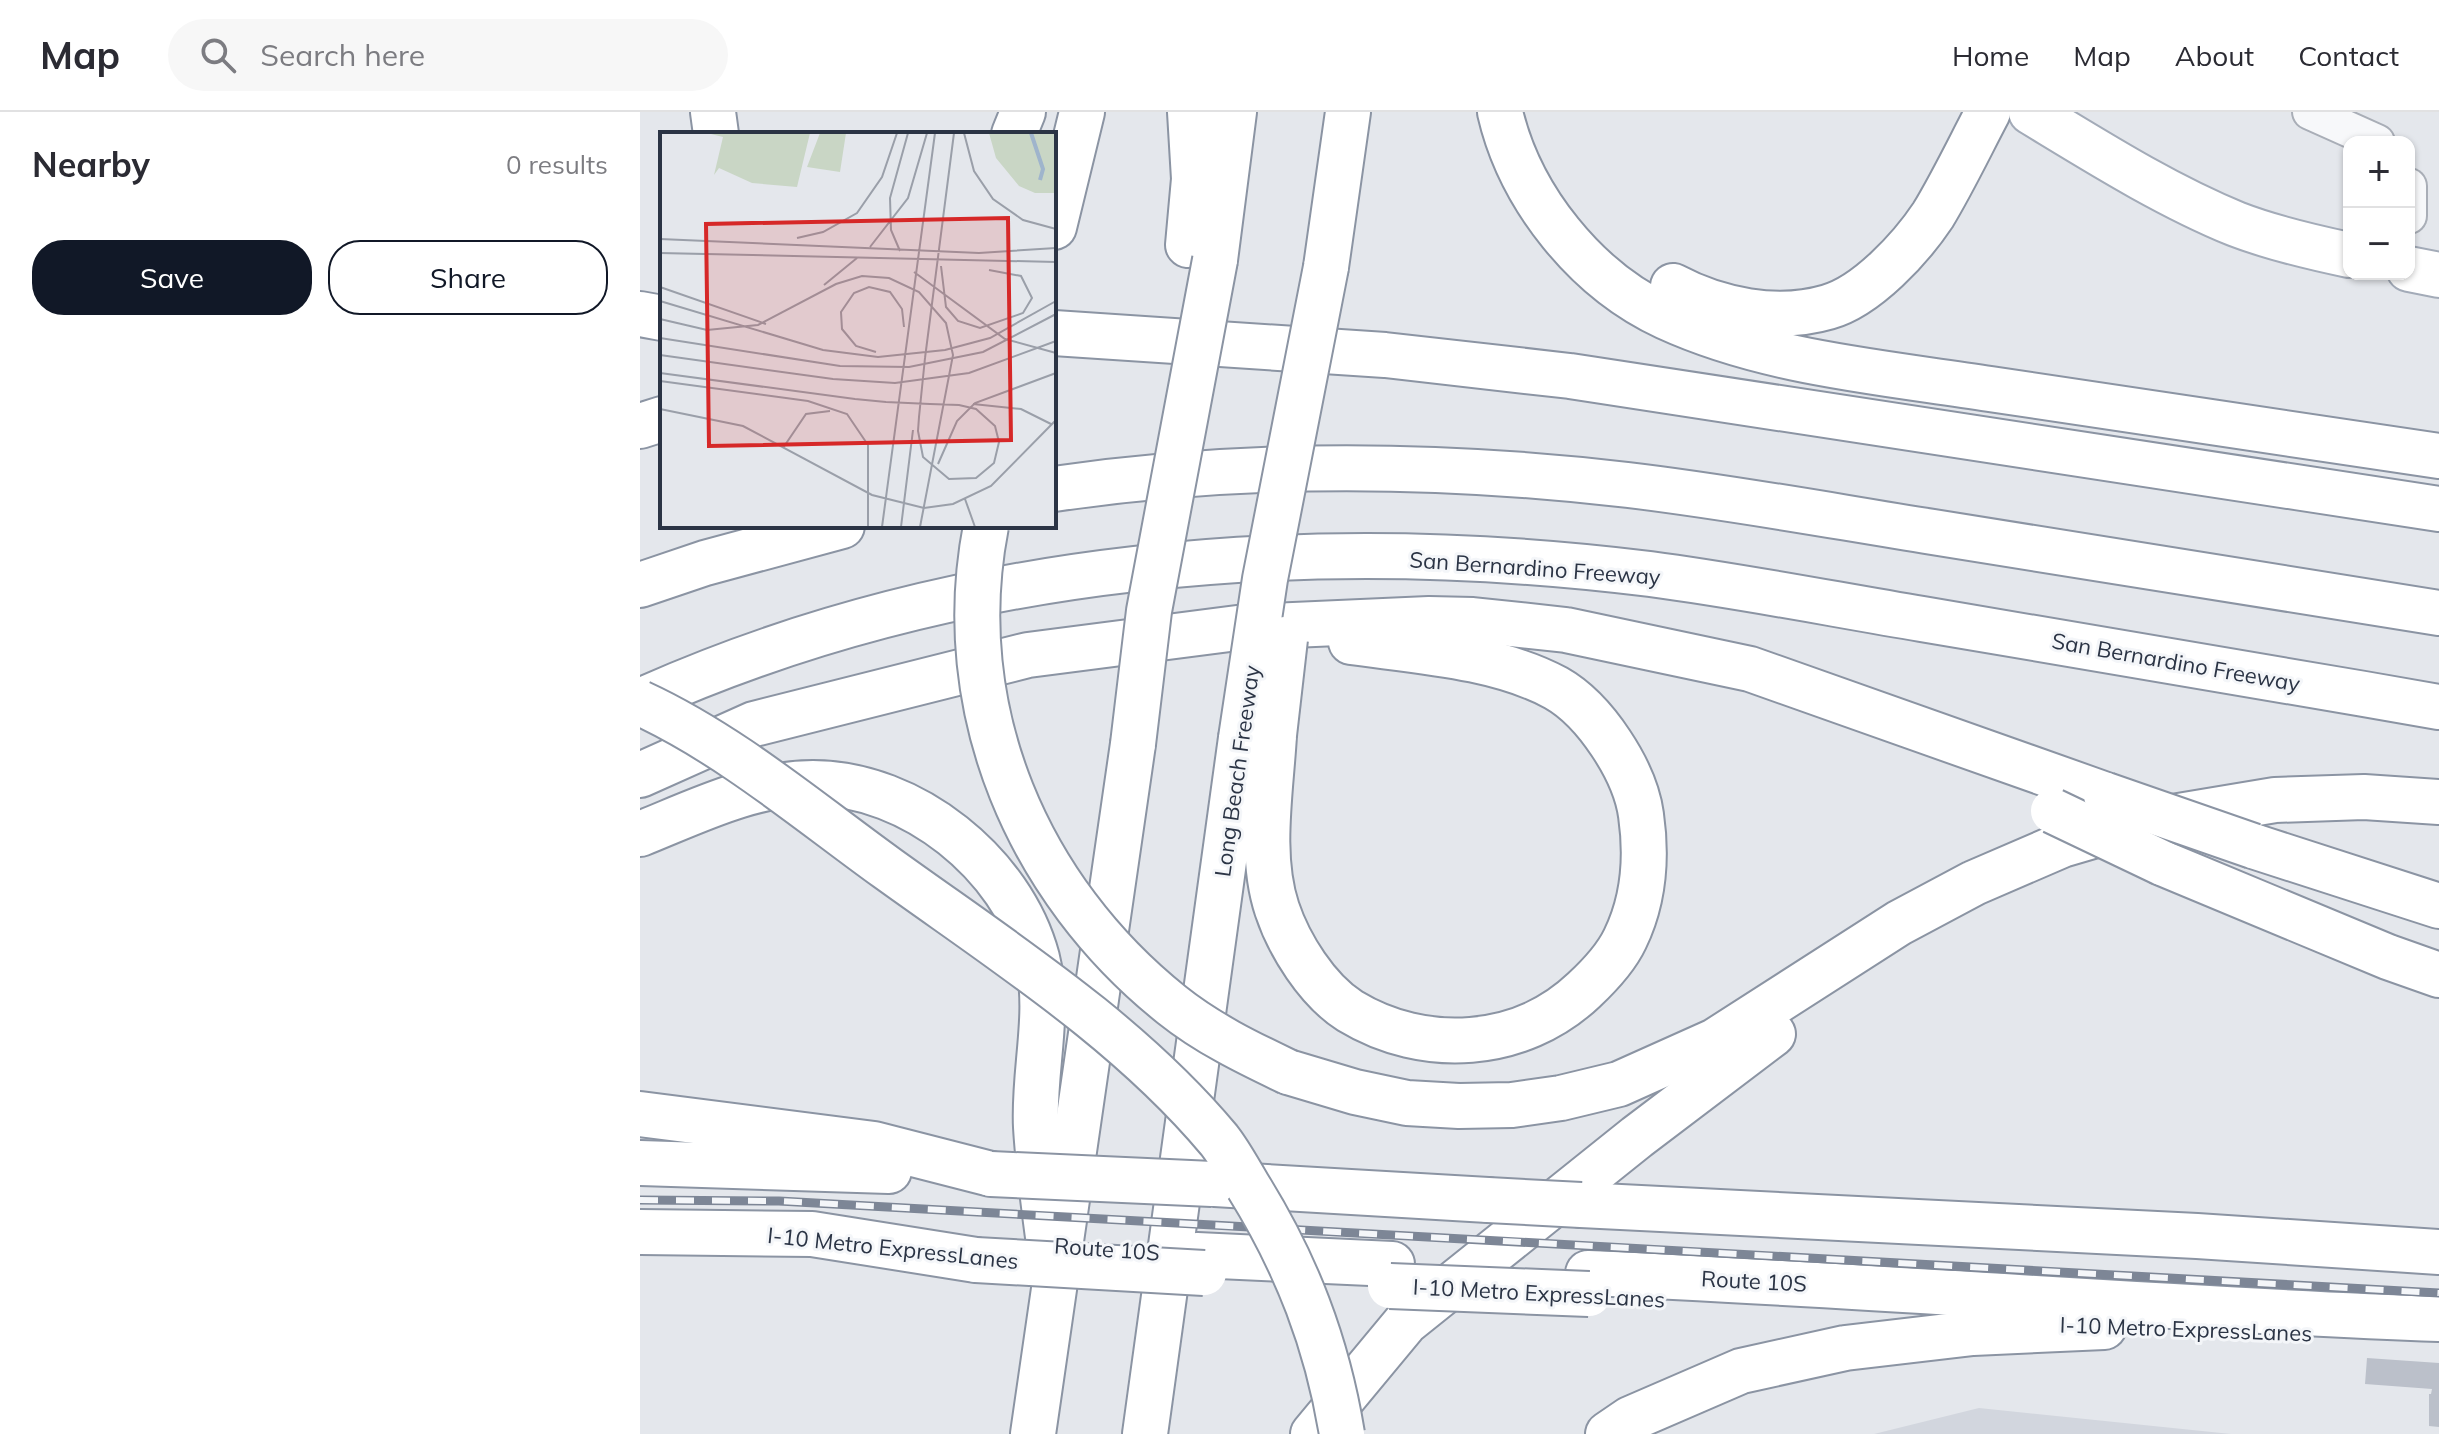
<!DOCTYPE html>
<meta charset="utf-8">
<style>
:root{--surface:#fff;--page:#f7f7f7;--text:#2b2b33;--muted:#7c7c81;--line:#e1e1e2;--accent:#111827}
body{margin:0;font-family:Mulish,sans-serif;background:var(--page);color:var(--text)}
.controls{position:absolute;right:24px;top:24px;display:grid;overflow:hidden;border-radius:16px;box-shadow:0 2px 6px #0004}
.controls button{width:72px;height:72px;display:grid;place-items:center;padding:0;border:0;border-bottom:2px solid var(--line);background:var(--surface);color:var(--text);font:40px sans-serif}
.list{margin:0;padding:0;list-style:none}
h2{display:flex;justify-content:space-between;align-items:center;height:104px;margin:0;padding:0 32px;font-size:34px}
h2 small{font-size:26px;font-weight:400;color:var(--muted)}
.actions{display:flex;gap:16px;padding:24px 32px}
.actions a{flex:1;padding:18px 0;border:2px solid var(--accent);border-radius:32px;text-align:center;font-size:28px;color:var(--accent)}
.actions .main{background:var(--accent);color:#fff}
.icon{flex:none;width:44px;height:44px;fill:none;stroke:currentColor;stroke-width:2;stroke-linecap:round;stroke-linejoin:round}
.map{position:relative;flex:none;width:1799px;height:1322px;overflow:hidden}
header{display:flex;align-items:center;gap:48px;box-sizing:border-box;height:112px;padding:0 40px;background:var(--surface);border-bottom:2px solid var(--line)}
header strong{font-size:38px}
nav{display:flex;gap:44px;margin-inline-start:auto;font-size:28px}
.search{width:560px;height:72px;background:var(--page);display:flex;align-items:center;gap:20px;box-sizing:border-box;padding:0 28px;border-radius:44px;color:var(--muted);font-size:30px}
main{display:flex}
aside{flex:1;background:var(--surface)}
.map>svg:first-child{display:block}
.built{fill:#d2d6de}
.building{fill:#bbc0ca}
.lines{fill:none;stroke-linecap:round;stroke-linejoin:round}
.minor-casing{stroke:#a9aeb7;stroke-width:38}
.primary-casing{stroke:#a3abb8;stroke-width:48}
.motorway-casing{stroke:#8b94a3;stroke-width:48}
.minor{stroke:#f7f8fa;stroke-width:34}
.primary{stroke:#fff;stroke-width:44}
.motorway{stroke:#fff;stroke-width:44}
.rail-casing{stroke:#7d8696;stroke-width:9}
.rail{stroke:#f4f6f9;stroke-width:6;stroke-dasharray:18;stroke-linecap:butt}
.motorway-bridge-casing{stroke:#8b94a3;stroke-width:48;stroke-linecap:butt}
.motorway-bridge{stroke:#fff;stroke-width:44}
.labels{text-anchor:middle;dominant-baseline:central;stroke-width:6;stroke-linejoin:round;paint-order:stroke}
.street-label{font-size:22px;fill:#2b3445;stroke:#f4f6f9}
.inset-river{fill:none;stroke:#9fb4cc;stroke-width:4}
.inset-road{fill:none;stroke:#9a9fa9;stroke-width:2}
.view{fill:#d62828;fill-opacity:0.15;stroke:#d62828;stroke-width:4}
.inset-edge{fill:none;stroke:#2b3445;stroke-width:4}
</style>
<header>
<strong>Map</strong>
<div class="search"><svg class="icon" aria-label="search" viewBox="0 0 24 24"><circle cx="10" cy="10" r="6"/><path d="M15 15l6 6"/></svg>Search here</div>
<nav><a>Home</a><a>Map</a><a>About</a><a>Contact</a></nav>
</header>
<main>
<aside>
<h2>Nearby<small>0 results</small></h2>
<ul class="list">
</ul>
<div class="actions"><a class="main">Save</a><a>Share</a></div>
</aside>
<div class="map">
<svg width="1799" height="1322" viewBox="0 0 1799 1322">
<rect width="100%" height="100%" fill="#e4e7ec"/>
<!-- built -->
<path class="built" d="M1339,1296L1591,1322H1234Z"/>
<!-- building -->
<path class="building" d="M1727,1246L1799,1251V1315L1789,1314V1282H1791L1792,1277L1725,1272Z"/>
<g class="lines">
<!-- minor casing -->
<g class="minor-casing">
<g id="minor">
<path d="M1670,0L1737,30"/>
<path d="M1769,74V104"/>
</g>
</g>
<!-- primary casing -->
<g class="primary-casing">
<g id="primary">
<path d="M1391,0C1457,40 1525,83 1596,112C1632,126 1671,135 1709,143"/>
<path d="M1769,157L1799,163"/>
</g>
</g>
<!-- motorway casing -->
<g class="motorway-casing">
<g id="motorway">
<path d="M73,0L76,22"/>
<path d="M860,0C880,86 946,168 1026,205C1126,251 1242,260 1350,277C1500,299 1649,322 1799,344"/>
<path d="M374,22L383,0"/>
<path d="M414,115L442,0"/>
<path d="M548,133L554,67L550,0"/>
<path d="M575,148L594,0"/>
<path d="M686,155L708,0"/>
<path d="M1033,174C1078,198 1137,210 1188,195C1227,184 1271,136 1293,103C1313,70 1330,34 1348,0"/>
<path d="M0,202L22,206"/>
<path d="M414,221L745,243L930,264L1799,397"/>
<path d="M0,314L22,307"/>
<path d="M414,377C604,349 798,351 988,373C1090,385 1192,404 1293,420C1462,447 1630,474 1799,501"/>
<path d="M0,473L65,451L202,414"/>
<path d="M0,589C314,448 671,420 1010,462C1101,474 1192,492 1282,507C1455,536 1627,565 1799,595"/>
<path d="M634,623C631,678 619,743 637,797C649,833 677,878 710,899C784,944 881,938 944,878C959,864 976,846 985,827C1004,788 1007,745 1001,703C995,659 955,598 916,576C857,544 776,539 711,530"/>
<path d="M0,663L114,612L388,543L605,515L789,507L833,508L926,518L1110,557L1466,683"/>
<path d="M0,722C55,700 112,671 173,671C272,671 372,752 397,846C411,901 393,959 396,1015C399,1067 408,1120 414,1172"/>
<path d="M1613,734L1799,794"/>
<path d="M1522,751L1748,845L1799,863"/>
<path d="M648,960L715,980L767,991L819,994L872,993L921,986L979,972L1075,929L1259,811L1334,771L1422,733L1497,711L1635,688L1724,685L1799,690"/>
<path d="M0,1002L234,1032L351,1062"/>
<path d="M0,1051L249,1059"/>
<path d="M575,1072L848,1088"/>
<path d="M941,1093L1557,1124L1799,1140"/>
<path d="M0,1120L172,1122L336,1148"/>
<path d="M557,1143L752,1152"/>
<path d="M948,1161C1232,1173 1515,1197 1799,1207"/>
<path d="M393,1322L493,632"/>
<path d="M505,1322L601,626"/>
<path d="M673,1322L766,1210L997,1025L1133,922"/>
<path d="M968,1322L990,1307L1101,1259L1205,1236L1333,1221L1464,1215"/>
</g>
</g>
<!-- minor -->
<use href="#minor" class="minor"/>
<!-- primary -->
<use href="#primary" class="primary"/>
<!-- motorway -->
<use href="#motorway" class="motorway"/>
<!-- rail casing -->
<g class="rail-casing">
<path id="rail" d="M0,1088L139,1089L1799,1181"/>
</g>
<!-- rail -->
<use href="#rail" class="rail"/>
<!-- motorway-bridge casing -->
<g class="motorway-bridge-casing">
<g id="motorway-bridge">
<path d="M346,414C310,598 388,778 532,893C567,921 608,941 648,960"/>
<path d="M0,591C89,632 168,699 247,756C362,839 487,918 579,1028C590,1042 599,1059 608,1074C657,1153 687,1231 702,1322"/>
<path d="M634,623L645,527"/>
<path d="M601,626L625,467L686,155"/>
<path d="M493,632L509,499L575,148"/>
<path d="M1466,683L1613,734"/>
<path d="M1413,699L1522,751"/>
<path d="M351,1062L572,1072"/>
<path d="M848,1088L941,1093"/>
<path d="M336,1148L564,1161"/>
<path d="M750,1174L949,1182"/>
</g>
</g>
<!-- motorway-bridge -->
<use href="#motorway-bridge" class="motorway-bridge"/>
</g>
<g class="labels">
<!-- street labels -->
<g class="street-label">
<text transform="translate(895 456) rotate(4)">San Bernardino Freeway</text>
<text transform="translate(1536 550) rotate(10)">San Bernardino Freeway</text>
<text transform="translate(597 659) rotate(-82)">Long Beach Freeway</text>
<text transform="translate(253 1136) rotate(6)">I-10 Metro ExpressLanes</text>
<text transform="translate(467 1137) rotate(4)">Route 10S</text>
<text transform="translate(1114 1169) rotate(3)">Route 10S</text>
<text transform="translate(899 1181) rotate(3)">I-10 Metro ExpressLanes</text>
<text transform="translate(1546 1217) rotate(2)">I-10 Metro ExpressLanes</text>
</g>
</g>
<!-- overview -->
<g transform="translate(20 20)">
<rect width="396" height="396" fill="#e4e7ec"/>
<path d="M47,1H150L137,55L92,51L59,36L54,43L63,5ZM160,1H186L180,40L147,35ZM329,1H396V61H375L359,54L336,26Z" fill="#c9d6c5"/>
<path class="inset-river" d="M371,1L383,37L380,48"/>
<path class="inset-road" d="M304,1L314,39L333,67L363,88L396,97M137,106L163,100L197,81L222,45L237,1M0,107L319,121L396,116M210,115L248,66L267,1M240,119L231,98L230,66L248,1M0,121L396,130M281,134L286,175L298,189L320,196L363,181L372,166L361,144L329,138M254,140L345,207L396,221M164,153L197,126M0,155L106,192M0,169L163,218L218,225L285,218L330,206L396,169M0,187L47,198L98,193L176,152L202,144L229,146L259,160L286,191L293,223L260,395M0,206L180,234L249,235L323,220L396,182M216,220L196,214L182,197L181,180L194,161L209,155L230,160L242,177L244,195M0,223L173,247L235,251L309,241L396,209M265,226L294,1M0,241L195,267L226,270L270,272L299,273L316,277L335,294L339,310L334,331L316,346L289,347L263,325L258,299L259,285L265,226M0,249L148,269L187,282L208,313V395M313,272L361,277L391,292M0,277L83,294L212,363L264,376L293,372L331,354L396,288M123,316L146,282L170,279M278,332L297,289L315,271L396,241M305,367L315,395M222,395L275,1M241,395L253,298"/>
<path class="view" d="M348,86L351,308L49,314L46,92Z"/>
<rect width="396" height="396" class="inset-edge"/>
</g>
</svg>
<div class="controls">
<button>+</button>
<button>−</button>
</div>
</div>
</main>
